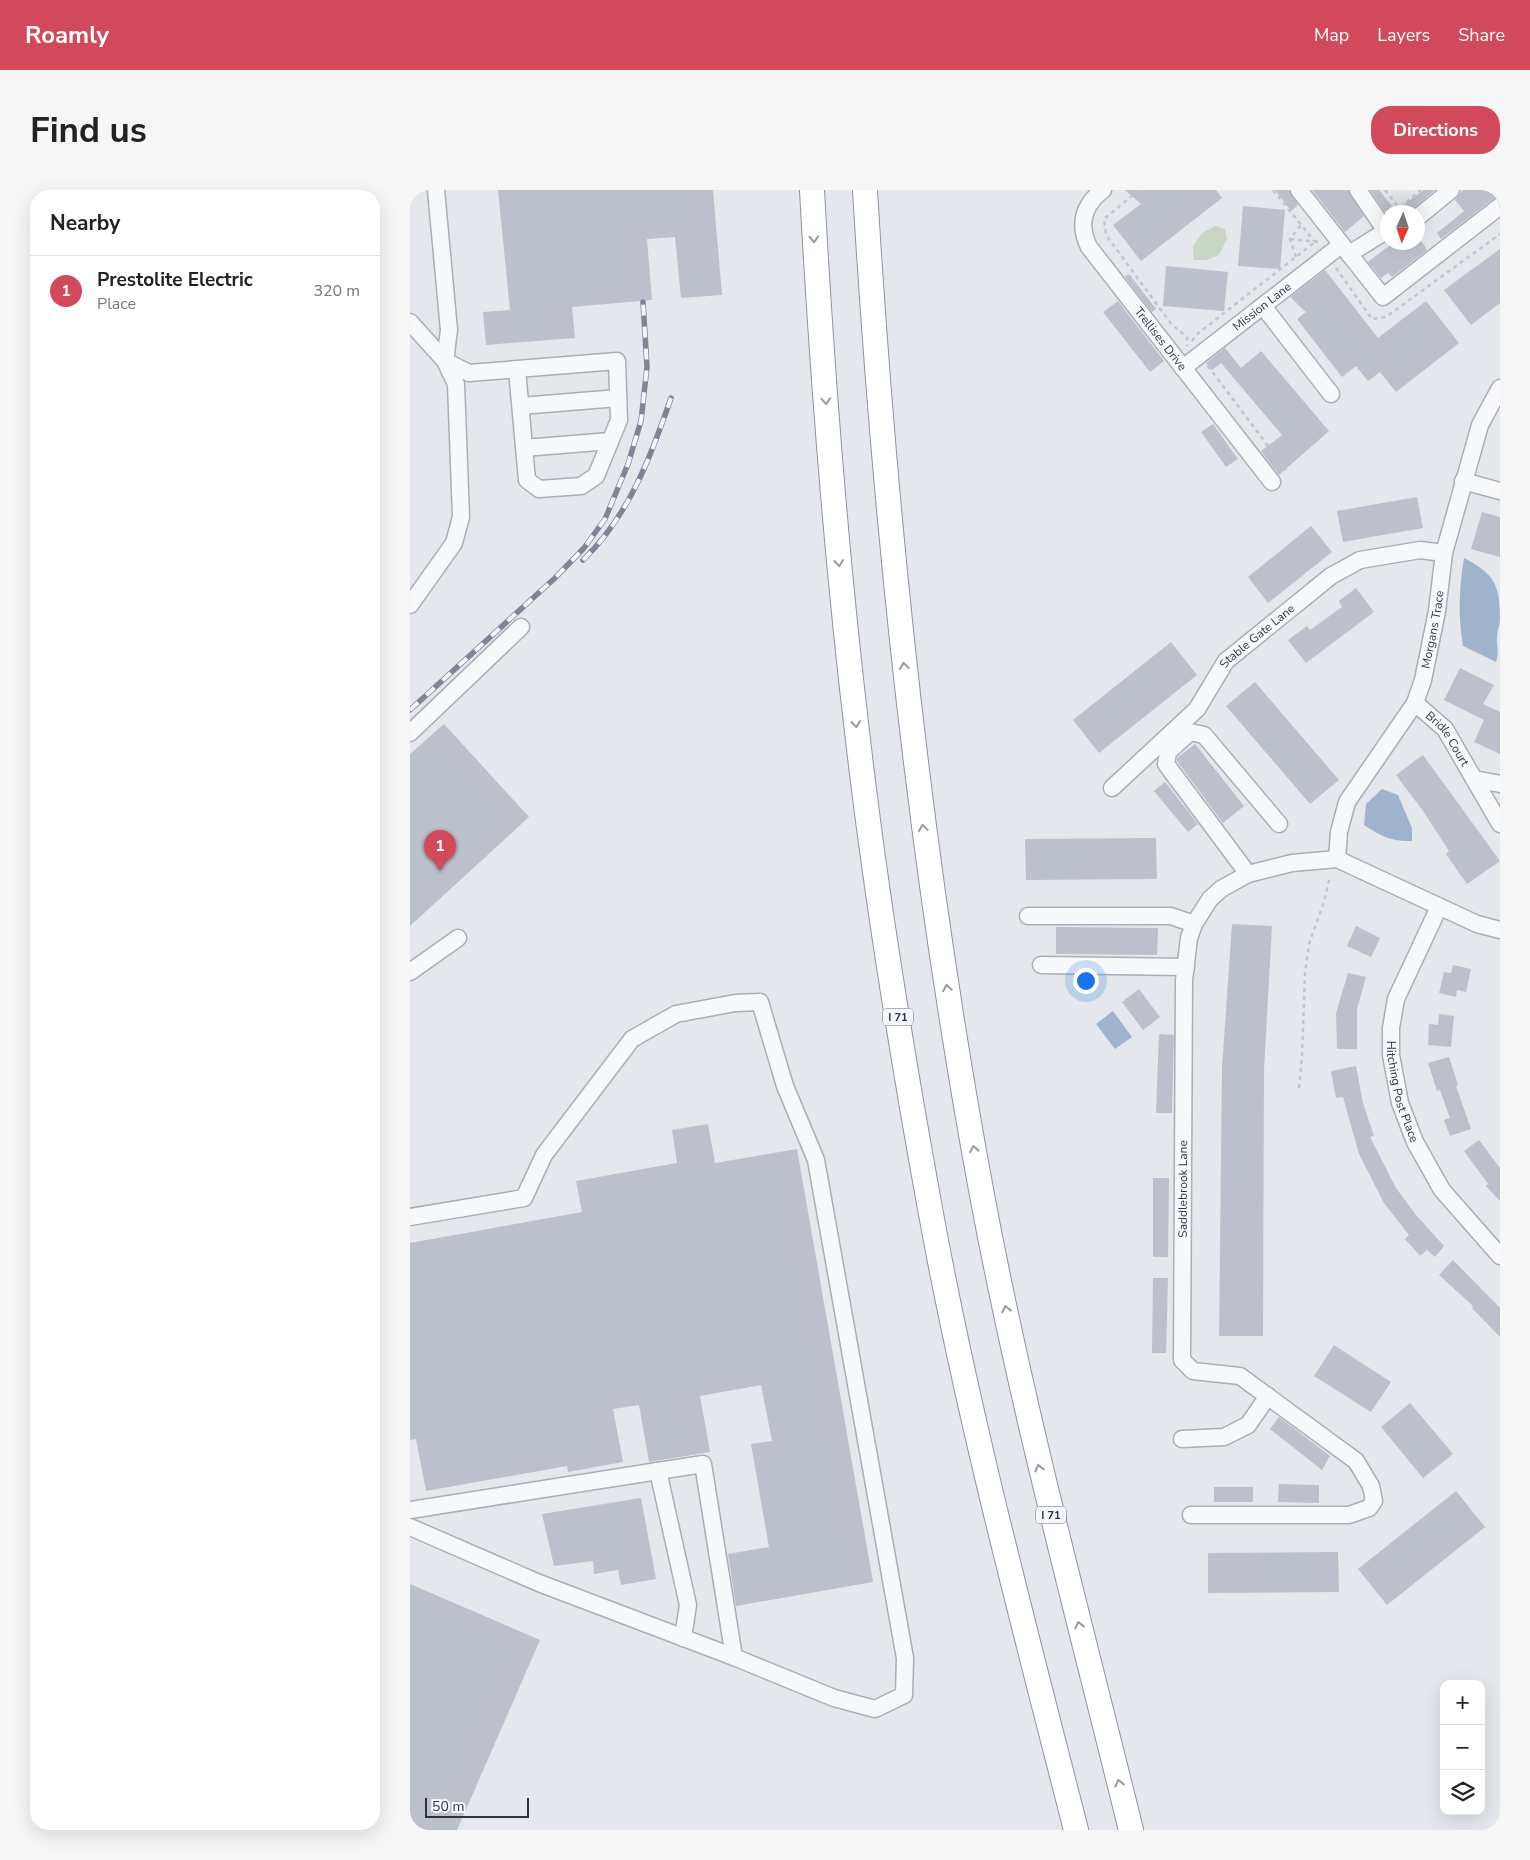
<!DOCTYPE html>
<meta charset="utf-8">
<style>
:root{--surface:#fff;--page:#f6f6f6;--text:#222;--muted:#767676;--line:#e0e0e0;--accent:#d1495b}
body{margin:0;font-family:"Nunito Sans",sans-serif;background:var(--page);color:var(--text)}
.controls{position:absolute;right:15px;bottom:15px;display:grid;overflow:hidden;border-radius:10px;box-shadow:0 5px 20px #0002}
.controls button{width:45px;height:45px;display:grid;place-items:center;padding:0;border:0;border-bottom:1px solid var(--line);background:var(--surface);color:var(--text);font:25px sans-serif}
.compass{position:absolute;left:970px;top:15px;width:45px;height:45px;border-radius:50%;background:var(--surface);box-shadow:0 5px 20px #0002;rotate:183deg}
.scale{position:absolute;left:15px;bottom:12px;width:104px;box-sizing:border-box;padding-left:5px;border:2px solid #2b3445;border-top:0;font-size:14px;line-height:18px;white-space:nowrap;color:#2b3445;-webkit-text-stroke:4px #f4f6f9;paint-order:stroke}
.you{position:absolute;left:675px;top:790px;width:18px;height:18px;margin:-12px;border:4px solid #fff;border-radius:50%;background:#1a73e8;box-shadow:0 0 0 8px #1a73e833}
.badge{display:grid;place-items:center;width:32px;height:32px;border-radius:50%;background:var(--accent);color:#fff;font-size:16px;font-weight:700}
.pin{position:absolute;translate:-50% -41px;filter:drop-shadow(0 1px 2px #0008)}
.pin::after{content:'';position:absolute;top:26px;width:18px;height:15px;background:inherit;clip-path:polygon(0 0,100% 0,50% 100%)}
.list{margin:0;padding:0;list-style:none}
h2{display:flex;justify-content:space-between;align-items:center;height:65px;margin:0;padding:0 20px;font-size:21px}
h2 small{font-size:16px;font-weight:400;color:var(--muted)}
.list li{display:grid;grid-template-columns:32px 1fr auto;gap:15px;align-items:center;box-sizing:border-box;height:70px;padding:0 20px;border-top:1px solid var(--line)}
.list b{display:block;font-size:19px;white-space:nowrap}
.list p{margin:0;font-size:16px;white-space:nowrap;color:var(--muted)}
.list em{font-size:16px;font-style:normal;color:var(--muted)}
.icon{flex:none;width:28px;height:28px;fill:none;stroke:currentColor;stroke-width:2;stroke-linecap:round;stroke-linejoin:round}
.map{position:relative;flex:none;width:1090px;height:1640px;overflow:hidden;border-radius:20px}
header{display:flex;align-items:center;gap:30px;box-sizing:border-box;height:70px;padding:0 25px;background:var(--accent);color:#fff}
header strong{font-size:24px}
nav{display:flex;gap:28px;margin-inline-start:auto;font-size:18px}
.intro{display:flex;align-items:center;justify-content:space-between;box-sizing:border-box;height:120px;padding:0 30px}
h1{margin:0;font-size:35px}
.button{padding:12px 22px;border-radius:20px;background:var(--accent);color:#fff;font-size:18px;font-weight:700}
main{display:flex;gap:30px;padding:0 30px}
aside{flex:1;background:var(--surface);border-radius:20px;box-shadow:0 5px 20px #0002}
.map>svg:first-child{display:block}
.green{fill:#c9d6c5}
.water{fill:#9fb4cc}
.building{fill:#bbc0ca}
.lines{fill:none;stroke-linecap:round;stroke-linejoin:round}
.minor-casing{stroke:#a9aeb7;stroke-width:19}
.highway-casing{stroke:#8b94a3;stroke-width:26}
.path{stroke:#c2c5cb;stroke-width:2.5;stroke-dasharray:4 4;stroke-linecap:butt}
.minor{stroke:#f7f8fa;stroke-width:16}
.highway{stroke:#fff;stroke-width:24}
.rail-casing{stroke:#7d8696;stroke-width:5.5}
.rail{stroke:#f4f6f9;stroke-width:4;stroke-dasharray:11;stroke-linecap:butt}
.oneway{stroke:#959aa2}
.labels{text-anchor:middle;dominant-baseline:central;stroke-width:4;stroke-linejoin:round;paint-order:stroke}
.shield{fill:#f4f6f9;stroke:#676e7b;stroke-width:1}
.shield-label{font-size:11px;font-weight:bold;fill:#2b3445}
.street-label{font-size:12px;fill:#2b3445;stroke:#f4f6f9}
</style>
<header>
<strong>Roamly</strong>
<nav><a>Map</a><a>Layers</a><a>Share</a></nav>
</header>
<div class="intro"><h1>Find us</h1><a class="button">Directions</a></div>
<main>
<aside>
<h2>Nearby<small></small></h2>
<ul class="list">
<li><span class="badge">1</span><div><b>Prestolite Electric</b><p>Place</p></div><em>320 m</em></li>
</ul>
</aside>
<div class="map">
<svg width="1090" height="1640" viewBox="0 0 1090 1640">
<rect width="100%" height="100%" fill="#e4e7ec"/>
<!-- green -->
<path class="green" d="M805,36L815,39L817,49L809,65L796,70H784L783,56L792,43Z"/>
<!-- water -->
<g class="water">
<path d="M1054,368C1085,384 1090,395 1090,430C1090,435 1087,440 1087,446C1086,457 1090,459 1086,472L1053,456C1048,426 1049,398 1054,368Z"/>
<path d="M972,599L988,605L1002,638V651C983,652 970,646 954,635L956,614Z"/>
<path d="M703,821L722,847L705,859L686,834Z"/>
</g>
<!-- building -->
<g class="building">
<path d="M88,0H303L312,105L271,108L265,47L237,49L242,110L162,117L165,148L76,155L73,122L100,120Z"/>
<path d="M715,0H806L812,8L731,71L703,35L731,14Z"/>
<path d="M865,0H879L888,15L881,21Z"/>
<path d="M902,0H938L954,26L935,42Z"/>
<path d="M960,0H969L982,16L975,22Z"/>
<path d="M1014,0H1025L999,22H983Z"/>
<path d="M1053,0H1090V6L1084,8L1031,49L1027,43L1054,21L1045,10Z"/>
<path d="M833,16L875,20L870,79L828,76Z"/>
<path d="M984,52H1012L1017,60L982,87L978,83L971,88L958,72Z"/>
<path d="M1090,59V113L1061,135L1034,100Z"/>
<path d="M756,76L818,82L814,121L753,116Z"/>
<path d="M915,80L968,148L1016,111L1049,153L986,202L970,182L958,191L946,176L932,187L887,129L896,122L880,107Z"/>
<path d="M719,84L746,119L742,122L715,87Z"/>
<path d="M708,111L754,171L740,182L693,122Z"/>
<path d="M815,158L831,178L851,161L919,241L869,285L851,261L872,245L811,173L802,180L796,173Z"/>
<path d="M803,234L828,269L816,277L791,242Z"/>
<path d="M1007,307L1013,338L933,352L927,321Z"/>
<path d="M1072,322L1090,327V367L1061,359Z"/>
<path d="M901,336L922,362L858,413L838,387Z"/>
<path d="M946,398L964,422L896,473L878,450L897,436L900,440L932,417L929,411Z"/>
<path d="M761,452L787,485L689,563L663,530Z"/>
<path d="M1050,478L1084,495L1073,514L1090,522V564L1064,552L1074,530L1034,510Z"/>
<path d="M845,492L929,590L900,614L816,516Z"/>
<path d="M34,534L119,627L0,736V564Z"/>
<path d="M785,554L834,616L813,633L767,571V568Z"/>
<path d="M1013,565L1090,671L1057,694L1036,664L1039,661L1013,621L986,585Z"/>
<path d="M755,592L788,634L778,642L744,601Z"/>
<path d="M746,648L747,689L616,690L615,649Z"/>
<path d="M822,734L862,736L854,879L853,1146H809L812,878Z"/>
<path d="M946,736L970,748L961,767L937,756Z"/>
<path d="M646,737L748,738L747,765L646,764Z"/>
<path d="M1043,775L1061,779L1056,802L1047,800L1046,807L1029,803L1034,782L1041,783Z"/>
<path d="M938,783L956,787L947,819V859H927L926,823Z"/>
<path d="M729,799L750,827L733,840L712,812Z"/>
<path d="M1029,824L1044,826L1041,857L1018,855L1019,834L1028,835Z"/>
<path d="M749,844L764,845L762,923H746Z"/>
<path d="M1039,867L1048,895L1046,896L1061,939L1040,946L1034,930L1040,928L1030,900L1027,901L1018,873Z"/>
<path d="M946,876L953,913L964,946L960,947L986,998L1006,1025L1034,1056L1025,1067L1017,1060L1010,1066L995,1049L999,1045L974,1013L949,964L933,907L926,908L921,881Z"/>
<path d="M298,934L305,973L387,959L463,1392L326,1416L318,1364L359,1357L341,1254L362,1251L351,1195L290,1206L300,1262L239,1272L229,1215L203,1219L213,1272L158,1282L157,1276L16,1301L6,1249L0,1250V1053L172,1022L166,991L267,973L262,940Z"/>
<path d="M1069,950L1090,978V1011L1076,996L1078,994L1054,961Z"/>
<path d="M743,988H759L758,1067H743Z"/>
<path d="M1043,1070L1090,1118V1147L1062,1118L1063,1116L1029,1085Z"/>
<path d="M743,1088H758L756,1163H742Z"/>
<path d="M924,1155L981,1192L961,1222L904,1186Z"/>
<path d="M1000,1213L1043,1264L1013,1288L971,1237Z"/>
<path d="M869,1227L920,1266L912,1280L860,1239Z"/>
<path d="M869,1294L909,1295V1313L868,1312Z"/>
<rect x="804" y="1297" width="39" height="15"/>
<path d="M1046,1301L1075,1337L977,1415L948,1379Z"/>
<path d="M231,1308L246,1389L211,1395L208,1380L184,1384L183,1371L144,1376L132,1324Z"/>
<path d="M928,1362L929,1402L798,1403V1363Z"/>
<path d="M0,1394L130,1450L47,1640H0Z"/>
</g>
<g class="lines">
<!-- minor casing -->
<g class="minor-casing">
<g id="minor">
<path id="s1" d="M693,0C673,15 668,35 679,57L862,292"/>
<path d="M889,0L973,107L1090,16"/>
<path d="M1008,27L1041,0"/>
<path d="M939,64L976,41L948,0"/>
<path d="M853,116L921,204"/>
<path d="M0,132L35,171L59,183L207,171L209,230L186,286L171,296L129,299L117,290L107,180"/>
<path id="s2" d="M773,178L931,55"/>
<path d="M111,216L208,208"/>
<path d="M114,258L200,251"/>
<path d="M1053,291L1090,301"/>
<path d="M0,415L44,353L51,327L46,194L35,171L39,140L26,0"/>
<path id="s3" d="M1005,513L1035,539L1090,634"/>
<path d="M0,543L111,437"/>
<path d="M1064,589L1090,594"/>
<path id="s4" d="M702,598L787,519L816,471L921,386L950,370L1010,360L1034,363"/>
<path id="s5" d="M927,669L929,642L937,612L1005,513L1013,490L1027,421L1034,363L1070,235L1090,198"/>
<path d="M838,684L756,574L758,562L780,542L794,545L869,634"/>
<path id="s6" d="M1029,717L986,809L981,838V865L990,913L1005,952L1032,1000L1090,1066"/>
<path d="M618,726H761L784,734"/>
<path d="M631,775L776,777"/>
<path d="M0,782L48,748"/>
<path d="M0,1027L114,1008L134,965L222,849L266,824L325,813L350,812L375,896L406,970L495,1468L494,1505L465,1519L424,1508L324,1467L129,1393L0,1337"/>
<path d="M772,1249L814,1247L838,1235L858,1206"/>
<path d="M248,1281L293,1274L324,1467"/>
<path d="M0,1320L248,1281L278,1415L273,1448"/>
<path id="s7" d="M781,1325H939L959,1318L964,1311L961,1296L946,1271L830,1186L783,1181L772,1170L774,790L779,748L784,734L800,709L811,699L838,684L882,673L927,669L1067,734L1090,740"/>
</g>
</g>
<!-- highway casing -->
<g class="highway-casing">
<g id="highway">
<path d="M402,0C412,184 426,367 448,550C466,705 491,859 519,1013C557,1224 613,1432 666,1640"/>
<path d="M455,0C475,337 510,672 572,1005C612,1219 669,1429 721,1640"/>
</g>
</g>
<!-- path -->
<g class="path">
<path d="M729,0L694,29L696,45L762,135L777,147V156"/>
<path d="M863,0L905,52"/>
<path d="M975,0L989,18L1011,0"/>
<path d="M880,49L911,52"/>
<path d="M886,67L880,49L891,35"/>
<path d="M926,78L962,129L976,127L1090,44"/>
<path d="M782,151L786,145L905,52"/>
<path d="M798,176L876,280"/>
<path d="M889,898L892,867L895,783L899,754L914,712L920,686"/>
</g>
<!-- minor -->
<use href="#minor" class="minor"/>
<!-- highway -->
<use href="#highway" class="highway"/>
<!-- rail casing -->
<g class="rail-casing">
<g id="rail">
<path d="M173,370C219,326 241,266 261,208"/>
<path d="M0,520L145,388L174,358L195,329L218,274L231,231L237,177L233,112"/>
</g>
</g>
<!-- rail -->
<use href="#rail" class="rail"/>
</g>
<!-- one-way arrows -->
<defs><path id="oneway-chevron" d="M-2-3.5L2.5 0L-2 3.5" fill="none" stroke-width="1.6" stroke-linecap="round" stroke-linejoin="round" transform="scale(1.25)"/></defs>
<g class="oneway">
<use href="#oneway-chevron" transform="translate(404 49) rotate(87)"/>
<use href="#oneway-chevron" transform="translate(416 211) rotate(86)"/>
<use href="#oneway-chevron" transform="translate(429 373) rotate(84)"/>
<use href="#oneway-chevron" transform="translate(494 476) rotate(-96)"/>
<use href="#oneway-chevron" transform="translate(446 534) rotate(84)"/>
<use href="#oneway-chevron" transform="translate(513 638) rotate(-98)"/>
<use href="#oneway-chevron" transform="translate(537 798) rotate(-100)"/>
<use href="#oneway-chevron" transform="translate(564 959) rotate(-100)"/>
<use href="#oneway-chevron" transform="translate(596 1119) rotate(-102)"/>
<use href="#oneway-chevron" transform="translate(629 1278) rotate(-104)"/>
<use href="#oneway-chevron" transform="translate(669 1435) rotate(-104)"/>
<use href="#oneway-chevron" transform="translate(709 1593) rotate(-104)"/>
</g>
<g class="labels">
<!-- shield labels -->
<g class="shield">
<rect x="473" y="818.5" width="30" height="17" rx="4"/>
<rect x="626" y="1316.5" width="30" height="17" rx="4"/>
</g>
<g class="shield-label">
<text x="488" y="827">I 71</text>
<text x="641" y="1325">I 71</text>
</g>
<!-- street labels -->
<g class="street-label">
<text stroke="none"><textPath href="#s2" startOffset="100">Mission Lane</textPath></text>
<text stroke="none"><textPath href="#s1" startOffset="181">Trellises Drive</textPath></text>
<text stroke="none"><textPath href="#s5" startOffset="254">Morgans Trace</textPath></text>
<text stroke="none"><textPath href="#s4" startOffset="212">Stable Gate Lane</textPath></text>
<text stroke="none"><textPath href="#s3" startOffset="49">Bridle Court</textPath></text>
<text stroke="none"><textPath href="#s6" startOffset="196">Hitching Post Place</textPath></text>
<text stroke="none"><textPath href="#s7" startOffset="610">Saddlebrook Lane</textPath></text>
</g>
</g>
</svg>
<div class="controls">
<button>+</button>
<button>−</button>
<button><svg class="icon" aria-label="layers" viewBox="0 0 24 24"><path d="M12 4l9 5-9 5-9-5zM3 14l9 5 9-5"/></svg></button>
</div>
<svg class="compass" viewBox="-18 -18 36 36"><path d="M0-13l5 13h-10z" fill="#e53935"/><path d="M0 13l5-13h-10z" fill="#767676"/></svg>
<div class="scale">50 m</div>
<div class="you"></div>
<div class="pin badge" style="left:30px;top:681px">1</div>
</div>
</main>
